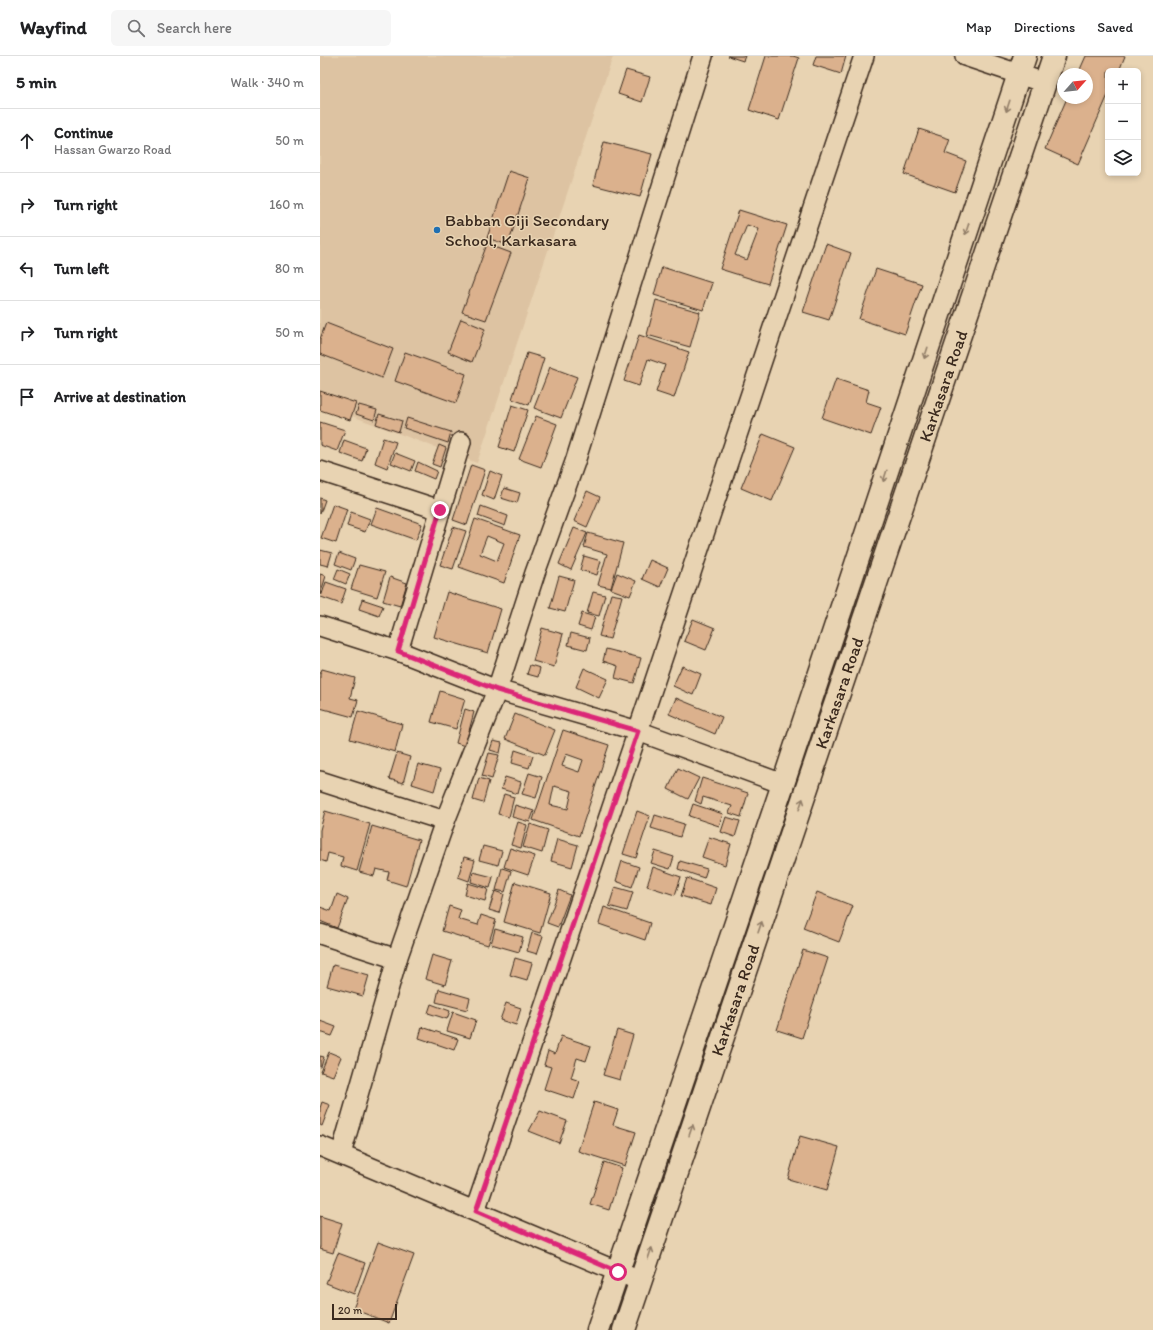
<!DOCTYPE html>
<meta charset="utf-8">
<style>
:root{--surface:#fff;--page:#f6f6f6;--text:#202124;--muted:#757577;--line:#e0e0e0}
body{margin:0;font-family:Itim,sans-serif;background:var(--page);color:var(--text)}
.controls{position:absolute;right:12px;top:12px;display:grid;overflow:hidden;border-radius:6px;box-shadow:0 2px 6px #0003}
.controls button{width:36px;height:36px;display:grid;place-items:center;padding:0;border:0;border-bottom:1px solid var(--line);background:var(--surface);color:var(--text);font:20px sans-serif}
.compass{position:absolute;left:737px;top:12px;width:36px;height:36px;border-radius:50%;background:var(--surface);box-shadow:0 2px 6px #0003;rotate:63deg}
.scale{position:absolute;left:12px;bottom:10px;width:65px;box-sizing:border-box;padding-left:4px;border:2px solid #3b2a1e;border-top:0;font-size:11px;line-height:14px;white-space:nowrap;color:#3b2a1e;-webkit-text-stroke:3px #e8d3b2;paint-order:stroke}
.stop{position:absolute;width:12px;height:12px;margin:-9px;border:3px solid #db2777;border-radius:50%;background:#fff}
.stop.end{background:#db2777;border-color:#fff;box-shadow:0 1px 4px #0008}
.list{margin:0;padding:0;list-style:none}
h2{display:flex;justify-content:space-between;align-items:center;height:52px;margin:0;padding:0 16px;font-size:17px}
h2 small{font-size:13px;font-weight:400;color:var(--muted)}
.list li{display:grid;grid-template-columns:26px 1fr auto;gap:12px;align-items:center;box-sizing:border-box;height:64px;padding:0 16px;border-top:1px solid var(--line)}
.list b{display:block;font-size:15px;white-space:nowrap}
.list p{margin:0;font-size:13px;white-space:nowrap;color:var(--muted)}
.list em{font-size:13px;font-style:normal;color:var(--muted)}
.icon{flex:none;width:22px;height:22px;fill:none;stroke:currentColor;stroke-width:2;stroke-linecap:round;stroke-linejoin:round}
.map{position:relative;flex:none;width:833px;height:1274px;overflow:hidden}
header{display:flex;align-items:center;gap:24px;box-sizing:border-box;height:56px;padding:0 20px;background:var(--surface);border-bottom:1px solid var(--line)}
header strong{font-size:19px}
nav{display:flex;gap:22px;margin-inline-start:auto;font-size:14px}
.search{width:280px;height:36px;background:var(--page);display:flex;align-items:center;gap:10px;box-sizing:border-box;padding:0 14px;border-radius:6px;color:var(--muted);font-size:15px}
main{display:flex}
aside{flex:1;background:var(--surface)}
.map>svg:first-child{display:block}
.built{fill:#ddc3a2}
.building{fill:#dbb18d;stroke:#3b2a1e;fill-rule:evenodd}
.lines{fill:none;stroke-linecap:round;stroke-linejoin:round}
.street-casing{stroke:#3b2a1e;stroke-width:22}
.secondary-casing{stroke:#3b2a1e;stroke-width:25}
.street{stroke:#e8d3b2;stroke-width:19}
.secondary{stroke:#e8d3b2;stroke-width:22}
.oneway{stroke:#927e68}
.route{stroke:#db2777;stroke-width:5}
.poi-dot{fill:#1f6fb2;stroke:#e8d3b2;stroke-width:1.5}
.labels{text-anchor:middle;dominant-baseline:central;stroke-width:3;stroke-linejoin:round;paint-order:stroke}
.poi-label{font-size:17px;fill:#3b2a1e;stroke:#e8d3b2;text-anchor:start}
.street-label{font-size:17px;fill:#3b2a1e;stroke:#e8d3b2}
</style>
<header>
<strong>Wayfind</strong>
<div class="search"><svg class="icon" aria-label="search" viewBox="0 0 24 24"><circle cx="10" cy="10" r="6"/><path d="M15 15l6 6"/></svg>Search here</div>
<nav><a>Map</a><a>Directions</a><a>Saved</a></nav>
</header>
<main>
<aside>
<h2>5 min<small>Walk · 340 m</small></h2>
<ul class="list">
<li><svg class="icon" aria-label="ahead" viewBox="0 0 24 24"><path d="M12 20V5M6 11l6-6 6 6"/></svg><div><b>Continue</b><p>Hassan Gwarzo Road</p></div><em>50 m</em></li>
<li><svg class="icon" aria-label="right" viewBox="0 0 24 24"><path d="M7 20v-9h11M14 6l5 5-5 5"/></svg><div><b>Turn right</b></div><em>160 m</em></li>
<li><svg class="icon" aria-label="left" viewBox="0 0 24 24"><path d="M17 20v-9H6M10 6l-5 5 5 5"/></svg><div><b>Turn left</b></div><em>80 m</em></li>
<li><svg class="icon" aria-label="right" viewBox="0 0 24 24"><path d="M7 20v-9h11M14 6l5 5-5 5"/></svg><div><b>Turn right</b></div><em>50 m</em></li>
<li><svg class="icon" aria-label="arrive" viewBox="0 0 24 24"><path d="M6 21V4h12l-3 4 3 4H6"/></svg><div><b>Arrive at destination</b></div></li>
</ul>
</aside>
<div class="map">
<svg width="833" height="1274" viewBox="0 0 833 1274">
<rect width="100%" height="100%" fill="#e8d3b2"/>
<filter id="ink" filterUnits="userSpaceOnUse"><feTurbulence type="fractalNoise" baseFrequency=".025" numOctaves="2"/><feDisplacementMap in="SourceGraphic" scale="8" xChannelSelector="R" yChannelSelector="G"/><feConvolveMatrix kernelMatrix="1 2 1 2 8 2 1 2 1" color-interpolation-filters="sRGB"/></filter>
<g filter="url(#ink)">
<!-- built -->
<path class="built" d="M0,0H293L157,407L0,348Z"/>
<!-- building -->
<g class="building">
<path d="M408,0H425L423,5Z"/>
<path d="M446,0H473L479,2L459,64L429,54Z"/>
<path d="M496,0H526L521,18L493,9Z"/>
<path d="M766,0H805L799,15H788V39L758,108L725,93L747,42H767V18H758Z"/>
<path d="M306,14L330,21L322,46L298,38Z"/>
<path d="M599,73L630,83L625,97L646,105L635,136L584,118Z"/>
<path d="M284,86L332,98L320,141L273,129Z"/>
<path d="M189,115L210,122L188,189L167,182Z"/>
<path d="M419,154L467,169L448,228L400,213ZM427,169L439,173L427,204L415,199Z"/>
<path d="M167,188L191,197L166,264L142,256Z"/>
<path d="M506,188L531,197L509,264L483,256Z"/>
<path d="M342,211L392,227L383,254L334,239Z"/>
<path d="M556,213L602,228L585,278L539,263Z"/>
<path d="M336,244L380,256L370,291L327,279Z"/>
<path d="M141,263L165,273L152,306L128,296Z"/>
<path d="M6,267L73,293L62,322L0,298V283Z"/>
<path d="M319,279L369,296L354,342L336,336L345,309L328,303L319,330L304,325Z"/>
<path d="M85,296L146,318L136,347L75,325Z"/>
<path d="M207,297L224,302L209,349L192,343Z"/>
<path d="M230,311L257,321L241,362L214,352Z"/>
<path d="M516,323L549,334L546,346L561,351L551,379L502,362Z"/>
<path d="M0,335L36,347L30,364L0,354Z"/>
<path d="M39,349L57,354L54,364L36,358Z"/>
<path d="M192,349L208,354L194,396L179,391Z"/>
<path d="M59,358L82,365L79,376L56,368Z"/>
<path d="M216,360L237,368L221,411L199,403Z"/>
<path d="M87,362L131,376L128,387L84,372Z"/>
<path d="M0,366L25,374L17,395L0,389Z"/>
<path d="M443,378L475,391L452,445L421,432Z"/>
<path d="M63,382L76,386L67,412L55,407Z"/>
<path d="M24,384L46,392L42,405L20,397Z"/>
<path d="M119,389L126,392L120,411L112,408Z"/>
<path d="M75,397L95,405L91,415L71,407Z"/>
<path d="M98,406L117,415L114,423L95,415Z"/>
<path d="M151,409L165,414L147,469L133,464Z"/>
<path d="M170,415L182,420L174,444L162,439Z"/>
<path d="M184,432L200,437L197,447L181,442Z"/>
<path d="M267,435L280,441L267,471L254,465Z"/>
<path d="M0,442L5,444L0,458Z"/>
<path d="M13,448L27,453L16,487L1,482Z"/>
<path d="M161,450L188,460L185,470L158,460Z"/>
<path d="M57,452L102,468L96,484L51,468Z"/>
<path d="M31,456L50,463L45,476L27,470Z"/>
<path d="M155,463L200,479L184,527L139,511ZM167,480L184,487L177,505L160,498Z"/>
<path d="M133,471L146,475L133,513L120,509Z"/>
<path d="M254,472L267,477L251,514L239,508Z"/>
<path d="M268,477L303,487L291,532L278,529L287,498L264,491Z"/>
<path d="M0,494L12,497L8,510L0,508Z"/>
<path d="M19,497L35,503L31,514L15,508Z"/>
<path d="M264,500L281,505L277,519L260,514Z"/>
<path d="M330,504L348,512L340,531L322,523Z"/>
<path d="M39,509L65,516L57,541L31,533Z"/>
<path d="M18,513L30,518L26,528L14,523Z"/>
<path d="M297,517L316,525L310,540L291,533Z"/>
<path d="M0,518L6,520L0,539Z"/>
<path d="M239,520L254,524L245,556L230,552Z"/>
<path d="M70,521L87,527L80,550L63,545Z"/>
<path d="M6,526L26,533L21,548L1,541Z"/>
<path d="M127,536L181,553L168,597L114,581Z"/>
<path d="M273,536L285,539L279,560L267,557Z"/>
<path d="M291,538L302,540L290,583L279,580Z"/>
<path d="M42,543L63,550L59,560L39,553Z"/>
<path d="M262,557L275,561L271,574L258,570Z"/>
<path d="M373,563L395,572L386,594L364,585Z"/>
<path d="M222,572L243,578L234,611L213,605Z"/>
<path d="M251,577L270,582L267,594L248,589Z"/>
<path d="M286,593L321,602L314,627L295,622L298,610L283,605Z"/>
<path d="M210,609L220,612L218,621L207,618Z"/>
<path d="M362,610L381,618L373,639L353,630Z"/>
<path d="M264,612L288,623L279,642L256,631Z"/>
<path d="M2,613L35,622L30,642L38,644L33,661L0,652V618Z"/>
<path d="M120,635L145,643L136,673L111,666Z"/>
<path d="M356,642L402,661L395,678L349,658Z"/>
<path d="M145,653L154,656L145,690L136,687Z"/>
<path d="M38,655L82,668L75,696L30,683Z"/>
<path d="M195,658L235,674L225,699L185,683Z"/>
<path d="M243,674L289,689L259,780L213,764ZM246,698L263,704L259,716L242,710ZM234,730L252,735L248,753L230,749Z"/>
<path d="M173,685L182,687L180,697L170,694Z"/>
<path d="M195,694L213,700L209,712L192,707Z"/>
<path d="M77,697L90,701L83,727L69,723Z"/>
<path d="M169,697L179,699L172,723L162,720Z"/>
<path d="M98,708L120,714L114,735L92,728Z"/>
<path d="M358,712L379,722L368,743L348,733Z"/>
<path d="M209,717L222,721L216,742L202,738Z"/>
<path d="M185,721L201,726L198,738L181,733Z"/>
<path d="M159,722L169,725L163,747L153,744Z"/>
<path d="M382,722L428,737L421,761L409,757L412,750L383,741L381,748L375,745Z"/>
<path d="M184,738L194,741L189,761L178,758Z"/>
<path d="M373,748L403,758L399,770L369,760Z"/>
<path d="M195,749L214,755L210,766L192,761Z"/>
<path d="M5,755L50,768L37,815L21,810L23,801L8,797L6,806L0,804V774Z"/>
<path d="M317,755L330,760L316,802L303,798Z"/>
<path d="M335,759L364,768L360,781L331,772Z"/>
<path d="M406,761L420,765L415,781L401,776Z"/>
<path d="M198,766L207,769L201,792L191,789Z"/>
<path d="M210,768L228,774L222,797L203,791Z"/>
<path d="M52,770L99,784L86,830L67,824L69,816L56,813L54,820L39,816Z"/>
<path d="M389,781L411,788L405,809L382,801Z"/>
<path d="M237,783L258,789L252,811L231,805Z"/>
<path d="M163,790L182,795L178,809L159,804Z"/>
<path d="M190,792L215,800L208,819L184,811Z"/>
<path d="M335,795L354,801L350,813L331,807Z"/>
<path d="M144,801L155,804L149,825L138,821Z"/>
<path d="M302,805L319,811L312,831L296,825Z"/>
<path d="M360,805L387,813L384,822L358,813Z"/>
<path d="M333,811L361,821L355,839L327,830Z"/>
<path d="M182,812L191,815L185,836L176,834Z"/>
<path d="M153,816L173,821L170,832L151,826Z"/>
<path d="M367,822L396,832L391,849L361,840Z"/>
<path d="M195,826L231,837L220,877L184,866Z"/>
<path d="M148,827L168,833L165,845L145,839Z"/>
<path d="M295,831L313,836L307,855L289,850Z"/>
<path d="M239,834L250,839L238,871L227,867Z"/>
<path d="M175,835L184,838L179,857L169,854Z"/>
<path d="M497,836L533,850L519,886L483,872Z"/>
<path d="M17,838L28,843L17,872L0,865V851L11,855Z"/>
<path d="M129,850L141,854L138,863L158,869L161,859L176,864L168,889L122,875Z"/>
<path d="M284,851L330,867L325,884L279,868Z"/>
<path d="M175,873L203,881L199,896L171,888Z"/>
<path d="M212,877L223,880L217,898L207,895Z"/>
<path d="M483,894L508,902L482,982L457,974Z"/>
<path d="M112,899L132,905L125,929L105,923Z"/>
<path d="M195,902L212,907L207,924L190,919Z"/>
<path d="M13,909L49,919L43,940L7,930Z"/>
<path d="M119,933L150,942L147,954L116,946Z"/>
<path d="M186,947L201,952L196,969L180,964Z"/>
<path d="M111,948L130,955L127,963L108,957Z"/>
<path d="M133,956L156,964L150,982L127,975Z"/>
<path d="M0,965L16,971L12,980L0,976Z"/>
<path d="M102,971L138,983L134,994L99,982Z"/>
<path d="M297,974L313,979L300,1024L283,1019Z"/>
<path d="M241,980L271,990L266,1005L257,1002L251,1022L260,1025L254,1043L224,1033L231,1011L224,1009L228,995L235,998Z"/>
<path d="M9,996L21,1001L13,1020L1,1016Z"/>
<path d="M0,1000L4,1001L1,1011H0Z"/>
<path d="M2,1046L10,1049L2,1070L0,1069V1052Z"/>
<path d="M274,1046L298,1054L293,1069L316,1076L305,1110L258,1095Z"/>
<path d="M220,1055L247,1065L239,1087L209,1075Z"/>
<path d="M480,1080L519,1091L507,1134L468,1123Z"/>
<path d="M284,1106L302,1112L289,1154L270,1148Z"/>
<path d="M0,1160L22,1167L13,1197L0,1193Z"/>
<path d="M58,1186L94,1199L69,1267L33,1253Z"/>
<path d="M18,1197L45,1207L34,1238L6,1227Z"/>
</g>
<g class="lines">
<!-- street casing -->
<g class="street-casing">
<g id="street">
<path d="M645,0L725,27"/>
<path d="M0,415L120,454"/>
<path d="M0,570L78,595L177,634L318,675L463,728"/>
<path d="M78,595L141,386"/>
<path d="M0,725L125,765"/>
<path d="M0,878L77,903"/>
<path d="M0,1090L320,1225"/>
<path d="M21,1098L77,903L125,765L177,634L215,517L255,406L383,0"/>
<path d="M155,1155L318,675L544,0"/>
</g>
</g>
<!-- secondary casing -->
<g class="secondary-casing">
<g id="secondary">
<path d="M278,1274L463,728L705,0"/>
<path d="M304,1274L734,0"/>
</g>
</g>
<!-- street -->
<use href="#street" class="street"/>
<!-- secondary -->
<use href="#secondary" class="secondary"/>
</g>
<!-- one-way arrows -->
<defs><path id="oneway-shaft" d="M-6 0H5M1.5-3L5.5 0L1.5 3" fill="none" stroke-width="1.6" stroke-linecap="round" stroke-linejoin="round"/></defs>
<g class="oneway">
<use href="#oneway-shaft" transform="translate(688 50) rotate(108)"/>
<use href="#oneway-shaft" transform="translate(647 173) rotate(108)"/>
<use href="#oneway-shaft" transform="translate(606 297) rotate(108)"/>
<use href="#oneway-shaft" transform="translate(565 420) rotate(108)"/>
<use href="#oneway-shaft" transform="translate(481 748) rotate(-71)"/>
<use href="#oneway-shaft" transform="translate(440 871) rotate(-71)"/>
<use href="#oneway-shaft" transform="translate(371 1074) rotate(-71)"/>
<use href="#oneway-shaft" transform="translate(330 1197) rotate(-71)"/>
</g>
</g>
<g class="lines" filter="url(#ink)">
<!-- route -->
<path class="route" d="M120,454L78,595L177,634L318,675L156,1155L298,1216"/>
</g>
<!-- markers -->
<circle class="poi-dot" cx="117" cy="174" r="4"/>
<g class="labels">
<!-- poi labels -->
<g class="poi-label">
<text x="125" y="164">Babban Giji Secondary<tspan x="125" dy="20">School, Karkasara</tspan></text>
</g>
<!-- street labels -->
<g class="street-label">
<text transform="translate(623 330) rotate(-71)">Karkasara Road</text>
<text transform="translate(519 637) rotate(-71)">Karkasara Road</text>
<text transform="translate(415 944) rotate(-71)">Karkasara Road</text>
</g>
</g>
</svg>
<div class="controls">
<button>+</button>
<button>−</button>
<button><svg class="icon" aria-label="layers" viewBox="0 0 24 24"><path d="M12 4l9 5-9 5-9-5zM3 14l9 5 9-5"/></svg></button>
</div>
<svg class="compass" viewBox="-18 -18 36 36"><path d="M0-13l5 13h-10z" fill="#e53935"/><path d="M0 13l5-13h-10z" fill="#757577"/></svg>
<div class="scale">20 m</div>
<div class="stop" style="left:298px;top:1216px"></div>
<div class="stop end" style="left:120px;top:454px"></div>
</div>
</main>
